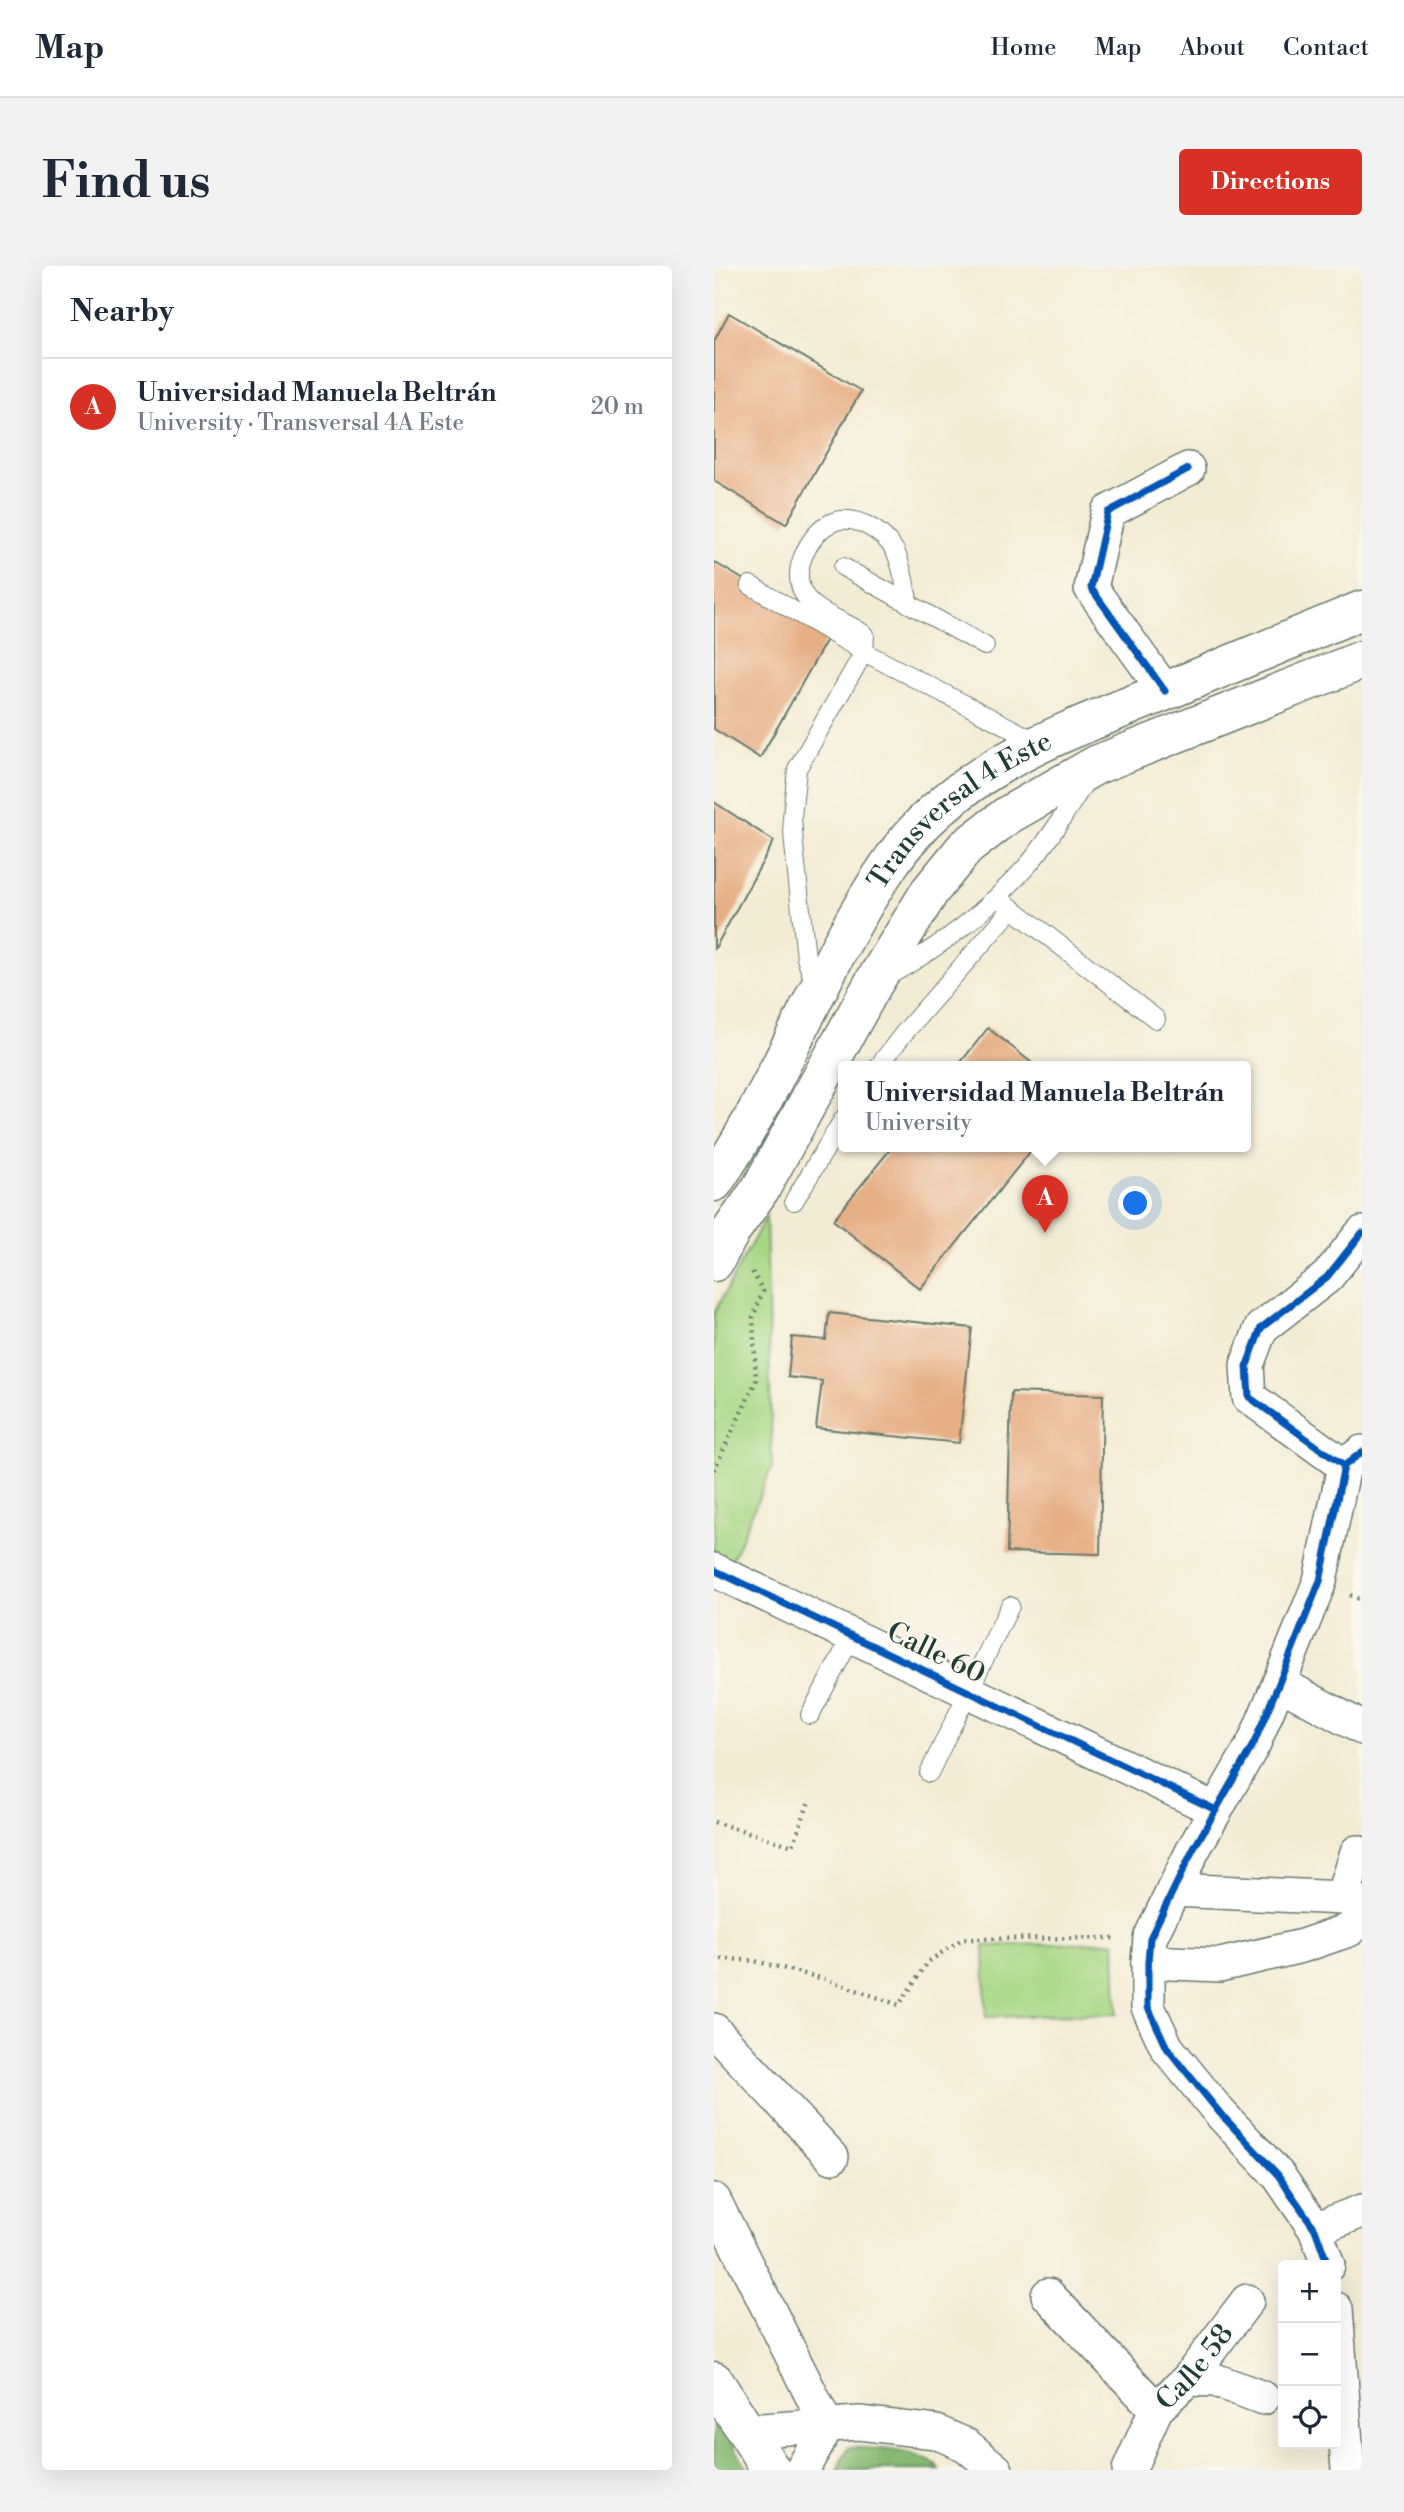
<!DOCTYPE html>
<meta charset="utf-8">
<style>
:root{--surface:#fff;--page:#f2f2f3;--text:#1f2937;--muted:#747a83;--line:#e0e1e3;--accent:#d93025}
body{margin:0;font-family:"Libre Bodoni",serif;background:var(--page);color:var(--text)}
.controls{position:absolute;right:21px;bottom:21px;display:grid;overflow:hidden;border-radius:7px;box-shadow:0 7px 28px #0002}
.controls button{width:63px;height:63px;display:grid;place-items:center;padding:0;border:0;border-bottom:2px solid var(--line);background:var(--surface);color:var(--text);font:35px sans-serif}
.you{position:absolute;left:422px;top:938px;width:24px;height:24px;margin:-18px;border:5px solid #fff;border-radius:50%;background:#1a73e8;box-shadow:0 0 0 10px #1a73e833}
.badge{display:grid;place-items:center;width:46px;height:46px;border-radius:50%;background:var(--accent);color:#fff;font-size:23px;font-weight:700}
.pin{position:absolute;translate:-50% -58px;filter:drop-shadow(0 2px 4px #0008)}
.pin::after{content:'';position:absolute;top:37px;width:24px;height:21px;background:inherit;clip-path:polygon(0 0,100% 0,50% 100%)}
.popup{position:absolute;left:124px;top:795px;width:413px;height:91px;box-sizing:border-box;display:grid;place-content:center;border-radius:7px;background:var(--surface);filter:drop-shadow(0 2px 5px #0005);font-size:23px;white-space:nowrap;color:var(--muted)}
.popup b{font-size:26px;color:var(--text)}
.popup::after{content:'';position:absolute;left:50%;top:100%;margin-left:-14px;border:14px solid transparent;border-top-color:var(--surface)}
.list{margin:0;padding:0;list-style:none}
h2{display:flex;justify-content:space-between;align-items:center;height:91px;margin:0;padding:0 28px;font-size:30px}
h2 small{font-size:23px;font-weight:400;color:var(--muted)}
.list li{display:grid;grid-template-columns:46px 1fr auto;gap:21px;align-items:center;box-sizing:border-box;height:98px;padding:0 28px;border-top:2px solid var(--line)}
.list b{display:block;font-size:26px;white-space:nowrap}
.list p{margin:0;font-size:23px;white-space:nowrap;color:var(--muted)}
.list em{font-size:23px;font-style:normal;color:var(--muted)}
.icon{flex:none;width:38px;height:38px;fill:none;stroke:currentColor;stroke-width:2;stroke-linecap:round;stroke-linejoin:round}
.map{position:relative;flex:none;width:648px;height:2204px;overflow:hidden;border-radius:7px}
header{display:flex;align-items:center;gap:42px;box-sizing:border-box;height:98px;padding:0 35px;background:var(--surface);border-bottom:2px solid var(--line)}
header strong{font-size:33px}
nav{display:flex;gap:38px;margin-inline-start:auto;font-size:24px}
.intro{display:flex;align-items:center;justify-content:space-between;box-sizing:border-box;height:168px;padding:0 42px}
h1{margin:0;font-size:49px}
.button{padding:18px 32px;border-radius:7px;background:var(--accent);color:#fff;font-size:24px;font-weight:700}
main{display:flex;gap:42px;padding:0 42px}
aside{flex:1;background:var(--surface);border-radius:7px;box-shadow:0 7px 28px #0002}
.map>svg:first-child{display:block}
.green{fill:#a7d785;stroke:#638a5c;stroke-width:2}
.forest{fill:#85b872;stroke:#527a53;stroke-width:2}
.building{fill:#e6af85}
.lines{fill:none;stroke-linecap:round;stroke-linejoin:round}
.lane-casing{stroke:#697a6c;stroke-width:20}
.street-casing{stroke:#697a6c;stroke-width:36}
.secondary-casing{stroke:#697a6c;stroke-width:41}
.primary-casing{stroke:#697a6c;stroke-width:41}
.path{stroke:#697a6c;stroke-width:4.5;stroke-dasharray:2 5;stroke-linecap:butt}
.lane{stroke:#fff;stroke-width:18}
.street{stroke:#fff;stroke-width:33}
.secondary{stroke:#fff;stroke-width:38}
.primary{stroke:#fff;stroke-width:38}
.cycleway-casing{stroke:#fbf7ec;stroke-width:11}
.cycleway{stroke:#0057b8;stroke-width:7}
.labels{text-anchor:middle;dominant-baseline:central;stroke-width:5;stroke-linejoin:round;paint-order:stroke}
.street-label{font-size:28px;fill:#1f3d34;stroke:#fbf7ec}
</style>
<header>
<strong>Map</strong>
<nav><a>Home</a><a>Map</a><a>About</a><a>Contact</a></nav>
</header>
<div class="intro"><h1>Find us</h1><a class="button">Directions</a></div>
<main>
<aside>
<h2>Nearby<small></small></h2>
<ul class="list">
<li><span class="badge">A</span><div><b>Universidad Manuela Beltrán</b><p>University · Transversal 4A Este</p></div><em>20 m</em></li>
</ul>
</aside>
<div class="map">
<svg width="648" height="2204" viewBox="0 0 648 2204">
<rect width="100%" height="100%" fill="#fbf7ec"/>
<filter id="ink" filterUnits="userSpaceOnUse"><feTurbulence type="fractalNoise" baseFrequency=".0143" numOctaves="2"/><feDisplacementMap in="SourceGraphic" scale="14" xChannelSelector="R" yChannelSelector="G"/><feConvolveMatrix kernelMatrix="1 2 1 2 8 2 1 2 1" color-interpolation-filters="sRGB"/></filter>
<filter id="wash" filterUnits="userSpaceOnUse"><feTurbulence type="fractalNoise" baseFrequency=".00686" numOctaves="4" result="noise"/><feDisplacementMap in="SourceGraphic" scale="28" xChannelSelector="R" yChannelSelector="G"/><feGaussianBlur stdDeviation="1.57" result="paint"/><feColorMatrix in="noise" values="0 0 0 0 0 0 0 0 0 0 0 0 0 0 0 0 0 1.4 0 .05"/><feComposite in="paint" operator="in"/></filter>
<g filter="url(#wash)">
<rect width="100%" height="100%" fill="#f3ecd5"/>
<!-- green -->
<g class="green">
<path d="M52,950L58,1201L14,1303L0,1298V1047Z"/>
<path d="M401,1676L403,1748L272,1751L270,1680Z"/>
</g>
<!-- forest -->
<g class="forest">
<path d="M0,2145L34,2204H0Z"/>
<path d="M134,2181C160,2183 209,2182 226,2204H124Z"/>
</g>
<g id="blocks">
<!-- building -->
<g class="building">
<path d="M15,47L147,125L72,258L0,215V75Z"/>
<path d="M0,296L117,366L46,492L0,463Z"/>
<path d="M0,536L60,575L0,684Z"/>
<path d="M274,762L323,801H243Z"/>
<path d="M178,881H320L206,1023L119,954Z"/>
<path d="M115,1047L258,1062L245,1177L102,1162L108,1115L74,1111L78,1071L112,1074Z"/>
<path d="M297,1126L389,1129L386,1288L293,1286Z"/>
</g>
</g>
</g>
<g filter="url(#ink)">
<use href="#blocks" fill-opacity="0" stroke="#697a6c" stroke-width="2"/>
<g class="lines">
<!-- lane casing -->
<g class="lane-casing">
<g id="lane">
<path d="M129,301L271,380"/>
<path d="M36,319L150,386L327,478"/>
<path d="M291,637L442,753"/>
<path d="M174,710C225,682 274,644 313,600C335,575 353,544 371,516"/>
<path d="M102,722L92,692L80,579L78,551L83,503L150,386L151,369C133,354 95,347 87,322C79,300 97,267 117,257C140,246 170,266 181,285C189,300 191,322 195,338"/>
<path d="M164,801L190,767L298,643"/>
<path d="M80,935L130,852"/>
<path d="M96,1449L138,1370"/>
<path d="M215,1507L296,1340"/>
</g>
</g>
<!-- street casing -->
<g class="street-casing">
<g id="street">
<path d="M451,425L377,322L394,246L474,203"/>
<path d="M630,1200L535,1131L533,1099L547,1062L613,1011L648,967"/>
<path d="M0,1304L502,1544"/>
<path d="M565,1417L648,1462"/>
<path d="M459,1624L629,1632L648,1637"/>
<path d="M629,1632L643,1586"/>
<path d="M434,1696L506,1699L588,1680L635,1664L648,1654"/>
<path d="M0,1764L118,1891"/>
<path d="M0,1934L113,2160"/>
<path d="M601,1963L648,1945"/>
<path d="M614,1999L601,1963L564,1909L505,1846L453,1782L434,1741V1696L436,1672L479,1584L540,1477L565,1417L606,1315L630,1200L648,1186"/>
<path d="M334,2029L442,2143"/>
<path d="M622,2043L634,2204"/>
<path d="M474,2113L501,2114L549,2132"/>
<path d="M32,2165L145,2157L222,2166L252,2179L282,2204"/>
<path d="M88,2204L113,2160"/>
<path id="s1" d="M415,2204L442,2143L474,2113L533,2035"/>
</g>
</g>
<!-- secondary casing -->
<g class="secondary-casing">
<path id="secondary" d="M0,2115L57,2204"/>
</g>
<!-- primary casing -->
<g class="primary-casing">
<g id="primary">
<path id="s2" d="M0,916C69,816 107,696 177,596C241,502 351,466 452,425C517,398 583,371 648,344"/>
<path d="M0,996L17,965L47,922L159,718L216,625L251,582L294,549L382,499L648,394"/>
</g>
</g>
<!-- path -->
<g class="path">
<path d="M0,1204L42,1115L39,1052L49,1025L36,1002"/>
<path d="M636,1329L648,1335"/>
<path d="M0,1556L79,1580L95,1535"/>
<path d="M0,1692L41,1695L114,1714L185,1739L214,1696L248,1673L404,1672"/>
</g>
<!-- lane -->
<use href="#lane" class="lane"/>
<!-- street -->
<use href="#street" class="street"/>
<!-- secondary -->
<use href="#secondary" class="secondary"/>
<!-- primary -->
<use href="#primary" class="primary"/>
<!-- cycleway casing -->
<g class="cycleway-casing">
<g id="cycleway">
<path d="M451,425L377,322L394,246L474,203"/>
<path d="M630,1200L535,1131L533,1099L547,1062L613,1011L648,967"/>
<path d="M0,1304L502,1544"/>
<path d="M614,1999L601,1963L564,1909L505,1846L453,1782L434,1741V1696L436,1672L479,1584L540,1477L565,1417L606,1315L630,1200L648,1186"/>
</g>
</g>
<!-- cycleway -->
<use href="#cycleway" class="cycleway"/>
</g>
</g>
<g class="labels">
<!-- street labels -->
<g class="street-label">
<text stroke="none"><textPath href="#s2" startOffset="453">Transversal 4 Este</textPath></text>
<text transform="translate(222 1387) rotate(26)">Calle 60</text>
<text stroke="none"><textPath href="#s1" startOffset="124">Calle 58</textPath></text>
</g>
</g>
</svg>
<div class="controls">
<button>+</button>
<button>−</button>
<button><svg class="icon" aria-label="locate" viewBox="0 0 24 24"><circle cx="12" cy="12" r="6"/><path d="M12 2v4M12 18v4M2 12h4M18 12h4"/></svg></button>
</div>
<div class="you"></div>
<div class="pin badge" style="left:331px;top:967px">A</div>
<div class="popup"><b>Universidad Manuela Beltrán</b>University</div>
</div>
</main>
